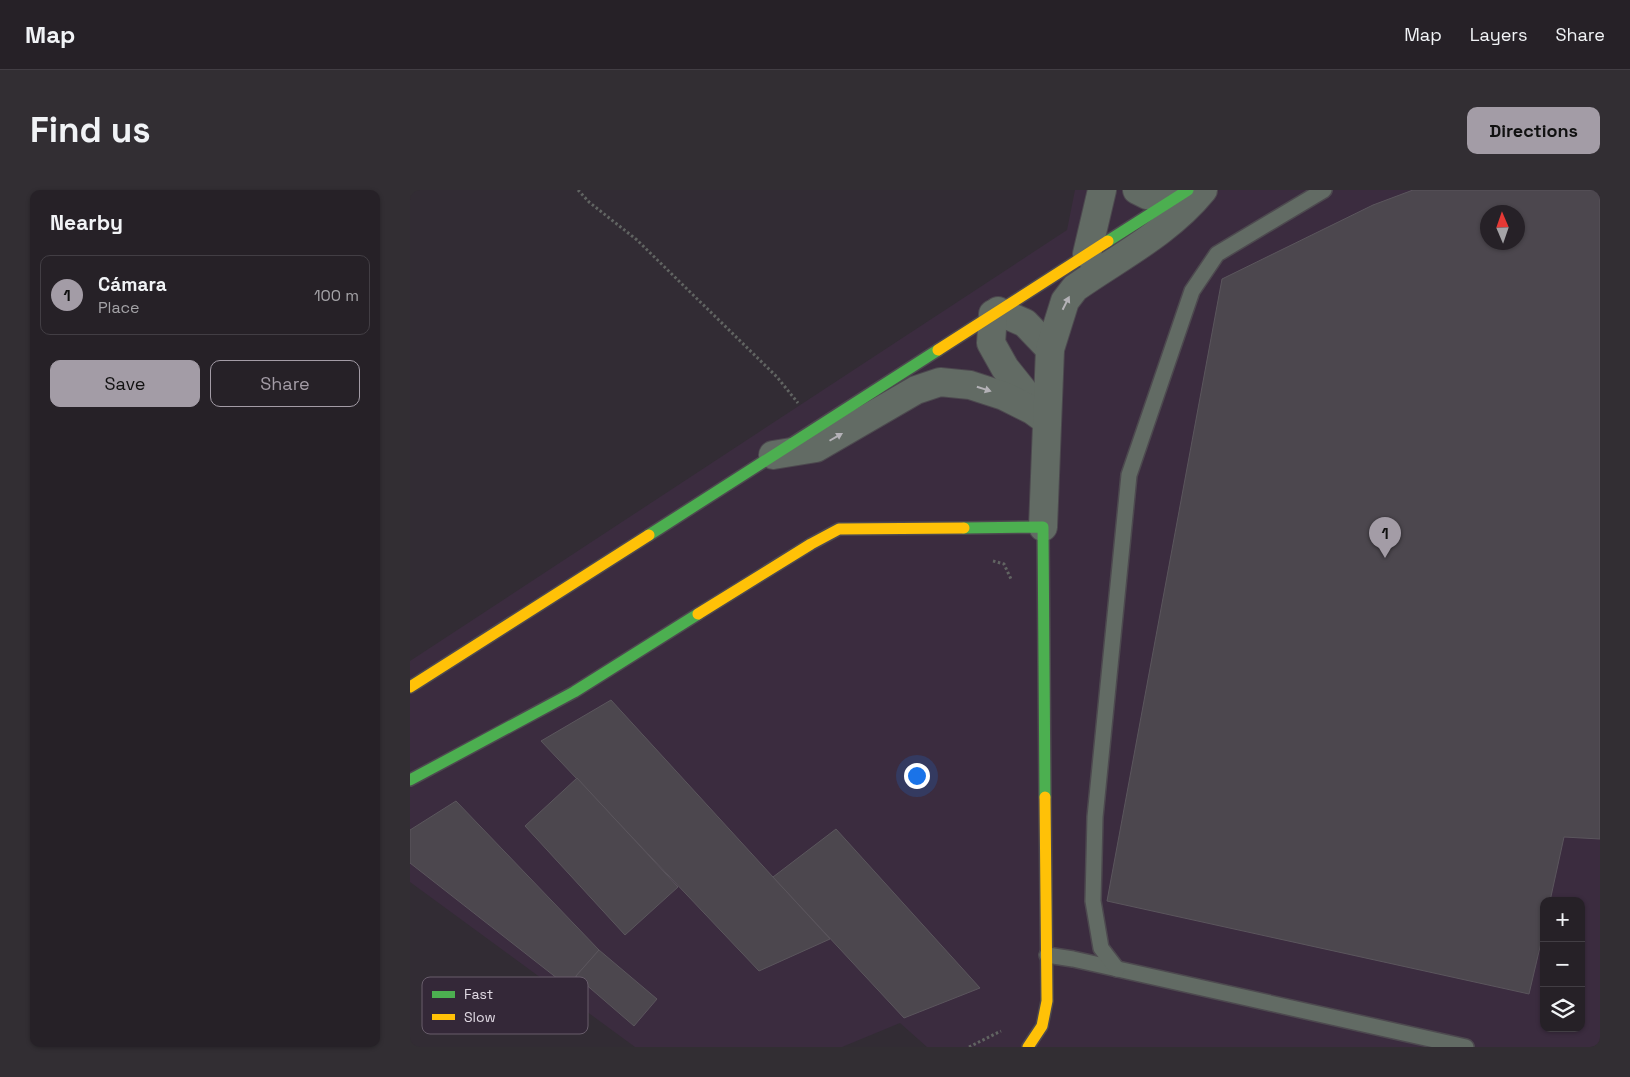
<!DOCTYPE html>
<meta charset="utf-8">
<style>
:root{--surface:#262127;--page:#322e33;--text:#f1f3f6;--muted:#a4a3a7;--line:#423e44;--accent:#a39ca6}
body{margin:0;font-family:"Space Grotesk",sans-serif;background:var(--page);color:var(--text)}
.controls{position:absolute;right:15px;bottom:15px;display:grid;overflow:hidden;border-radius:10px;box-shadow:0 1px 4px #0004}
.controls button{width:45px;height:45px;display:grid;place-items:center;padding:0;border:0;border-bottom:1px solid var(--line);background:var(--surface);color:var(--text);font:25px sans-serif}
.compass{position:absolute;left:1070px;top:15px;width:45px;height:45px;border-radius:50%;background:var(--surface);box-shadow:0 1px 4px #0004;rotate:358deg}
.you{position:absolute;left:506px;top:585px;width:18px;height:18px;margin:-12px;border:4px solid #fff;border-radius:50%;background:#1a73e8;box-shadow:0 0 0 8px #1a73e833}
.badge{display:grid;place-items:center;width:32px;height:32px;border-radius:50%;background:var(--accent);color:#111;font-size:16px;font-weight:700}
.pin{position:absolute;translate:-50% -41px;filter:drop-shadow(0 1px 2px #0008)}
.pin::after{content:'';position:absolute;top:26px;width:18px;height:15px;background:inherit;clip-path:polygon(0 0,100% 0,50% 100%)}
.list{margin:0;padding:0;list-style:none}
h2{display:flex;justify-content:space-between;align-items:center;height:65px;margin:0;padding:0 20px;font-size:21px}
h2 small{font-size:16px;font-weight:400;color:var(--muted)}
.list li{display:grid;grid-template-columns:32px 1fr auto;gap:15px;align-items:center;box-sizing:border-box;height:80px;margin:0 10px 10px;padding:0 10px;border:1px solid var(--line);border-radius:10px}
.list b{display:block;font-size:19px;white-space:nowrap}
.list p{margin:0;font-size:16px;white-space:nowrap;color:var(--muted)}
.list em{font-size:16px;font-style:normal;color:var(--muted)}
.actions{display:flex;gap:10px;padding:15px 20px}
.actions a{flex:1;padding:11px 0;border:1px solid var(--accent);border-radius:10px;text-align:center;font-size:18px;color:var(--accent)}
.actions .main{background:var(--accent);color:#111}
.icon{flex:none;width:28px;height:28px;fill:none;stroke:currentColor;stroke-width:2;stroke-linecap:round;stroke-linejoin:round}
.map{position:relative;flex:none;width:1190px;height:857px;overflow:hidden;border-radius:10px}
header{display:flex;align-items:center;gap:30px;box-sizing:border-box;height:70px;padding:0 25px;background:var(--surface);border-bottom:1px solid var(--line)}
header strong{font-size:24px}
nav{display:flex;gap:28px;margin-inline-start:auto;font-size:18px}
.intro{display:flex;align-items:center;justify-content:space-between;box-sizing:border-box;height:120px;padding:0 30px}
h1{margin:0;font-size:35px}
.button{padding:12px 22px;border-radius:10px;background:var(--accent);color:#111;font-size:18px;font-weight:700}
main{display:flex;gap:30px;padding:0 30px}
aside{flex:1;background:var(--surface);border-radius:10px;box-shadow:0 1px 4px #0004}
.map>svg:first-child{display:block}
.built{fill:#3b2c3f;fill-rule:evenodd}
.building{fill:#4c474e;stroke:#5b565d;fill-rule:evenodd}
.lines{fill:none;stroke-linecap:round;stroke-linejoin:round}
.lane-casing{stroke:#4d494f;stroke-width:18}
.street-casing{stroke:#4d494f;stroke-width:30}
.fast-casing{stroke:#4d494f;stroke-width:14}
.slow-casing{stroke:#4d494f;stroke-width:14}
.path{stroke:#616462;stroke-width:3;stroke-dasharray:2.5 2.5;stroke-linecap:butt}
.lane{stroke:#626b64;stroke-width:15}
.street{stroke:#626b64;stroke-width:28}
.fast{stroke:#4caf50;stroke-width:11}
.slow{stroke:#ffc107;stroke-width:11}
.oneway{fill:#b4b2b7}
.key{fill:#342838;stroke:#685d6b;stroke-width:1}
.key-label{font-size:14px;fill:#e0d9e3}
</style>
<header>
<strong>Map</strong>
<nav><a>Map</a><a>Layers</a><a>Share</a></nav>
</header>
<div class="intro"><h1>Find us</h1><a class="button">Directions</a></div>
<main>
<aside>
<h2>Nearby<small></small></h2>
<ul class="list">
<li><span class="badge">1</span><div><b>Cámara</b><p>Place</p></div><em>100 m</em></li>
</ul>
<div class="actions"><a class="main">Save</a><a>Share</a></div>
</aside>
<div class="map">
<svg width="1190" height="857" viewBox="0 0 1190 857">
<rect width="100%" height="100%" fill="#322c34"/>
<!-- built -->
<path class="built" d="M665,0H1190V857H517L490,833L432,857H225L0,692V471L657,40ZM1078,22H1108V52H1078ZM1134,711H1171V838H1134Z"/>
<!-- building -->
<g class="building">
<path d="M1003,0H1190V649L1154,647L1140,711H1134V740L1119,804L697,711L812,89L963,15ZM1078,22H1108V52H1078Z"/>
<path d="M201,510L363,687L420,749L349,781L131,551Z"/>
<path d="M167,588L268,697L215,745L115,636Z"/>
<path d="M46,611L189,760L157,796L0,673V640Z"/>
<path d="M426,639L570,798L494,828L363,687Z"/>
<path d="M189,760L247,809L224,836L166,786Z"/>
</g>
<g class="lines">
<!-- lane casing -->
<g class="lane-casing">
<g id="lane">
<path d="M637,765L663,769L1056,857"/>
<path d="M707,779L691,758L683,711L685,627L719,285L782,101L807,64L914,0"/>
</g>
</g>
<!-- street casing -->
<g class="street-casing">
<g id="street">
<path d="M727,0L737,5L764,8"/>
<path d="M677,64L692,0"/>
<path d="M588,121L615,133L640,159"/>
<path d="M583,124L581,153L595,178L627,218"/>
<path d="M363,265L406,258L506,200L530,192L560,195L594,206L622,220L637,231"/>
<path d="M633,337L640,159L655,111L665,98C709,67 758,43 793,0"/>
</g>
</g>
<!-- fast casing -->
<g class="fast-casing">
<g id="fast">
<path d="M698,51L778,0"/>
<path d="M554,338L633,337L635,607"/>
<path d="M239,345L528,160"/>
<path d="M0,590L164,502L288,424"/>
</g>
</g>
<!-- slow casing -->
<g class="slow-casing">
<g id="slow">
<path d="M528,160L698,51"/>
<path d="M288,424L401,354L429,339L554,338"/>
<path d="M0,497L239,345"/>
<path d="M618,857L632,836L637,811L635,607"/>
</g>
</g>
<!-- path -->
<g class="path">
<path d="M168,0L179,12L227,50L367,187L388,213"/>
<path d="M583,371L594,374L601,389"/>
<path d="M559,857L591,841"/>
</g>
<!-- lane -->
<use href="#lane" class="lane"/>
<!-- street -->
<use href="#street" class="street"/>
<!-- fast -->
<use href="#fast" class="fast"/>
<!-- slow -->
<use href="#slow" class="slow"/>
</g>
<!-- one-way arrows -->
<defs><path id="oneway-solid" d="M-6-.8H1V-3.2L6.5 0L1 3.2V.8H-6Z" transform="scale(1.25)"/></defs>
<g class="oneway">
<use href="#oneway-solid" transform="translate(656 113) rotate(-63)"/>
<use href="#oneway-solid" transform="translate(574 199) rotate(18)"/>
<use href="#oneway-solid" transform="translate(426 247) rotate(-30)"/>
</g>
<!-- legend -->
<rect x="12" y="787" width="166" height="57" rx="8" class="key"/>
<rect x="22" y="801" width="23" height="7" fill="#4caf50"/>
<rect x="22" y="824" width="23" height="6" fill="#ffc107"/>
<g class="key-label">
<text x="54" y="809">Fast</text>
<text x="54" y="832">Slow</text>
</g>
</svg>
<div class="controls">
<button>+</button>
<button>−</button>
<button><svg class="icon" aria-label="layers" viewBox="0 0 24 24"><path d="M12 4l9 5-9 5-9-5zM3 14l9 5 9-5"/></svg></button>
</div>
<svg class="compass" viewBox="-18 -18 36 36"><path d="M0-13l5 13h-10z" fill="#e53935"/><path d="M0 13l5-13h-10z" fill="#a4a3a7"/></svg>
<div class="you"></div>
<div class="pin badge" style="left:975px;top:368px">1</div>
</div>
</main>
